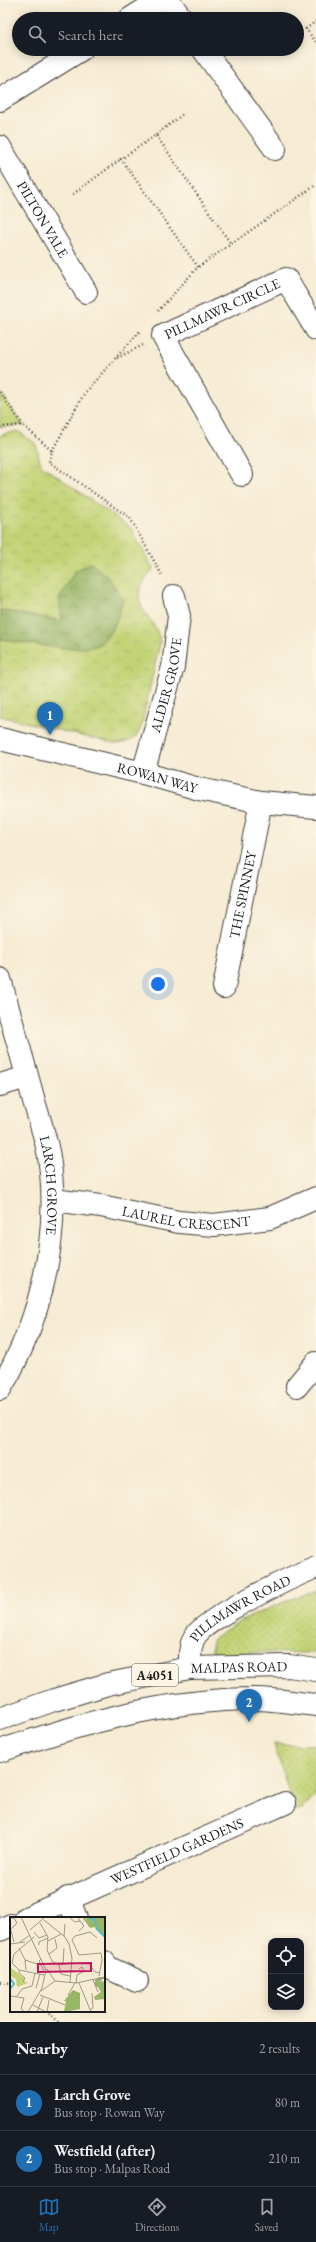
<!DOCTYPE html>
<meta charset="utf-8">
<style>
:root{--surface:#171b24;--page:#242831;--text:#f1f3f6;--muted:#9ea1a6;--line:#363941;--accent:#1f6fb2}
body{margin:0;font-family:"EB Garamond",serif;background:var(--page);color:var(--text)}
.controls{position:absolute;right:12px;bottom:12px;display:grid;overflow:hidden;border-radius:8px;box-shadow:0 2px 10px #0003}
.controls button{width:36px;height:36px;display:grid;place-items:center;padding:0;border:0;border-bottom:1px solid var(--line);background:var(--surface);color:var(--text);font:20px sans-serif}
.you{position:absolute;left:158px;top:984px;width:14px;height:14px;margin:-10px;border:3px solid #fff;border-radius:50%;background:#1a73e8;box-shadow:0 0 0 6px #1a73e833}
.badge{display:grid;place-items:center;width:26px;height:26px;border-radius:50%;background:var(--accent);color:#fff;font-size:13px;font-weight:700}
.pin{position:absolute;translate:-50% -33px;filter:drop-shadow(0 1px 2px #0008)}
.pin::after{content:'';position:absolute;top:21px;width:14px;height:12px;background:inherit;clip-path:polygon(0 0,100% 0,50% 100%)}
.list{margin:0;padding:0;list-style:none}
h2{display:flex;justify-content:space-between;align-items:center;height:52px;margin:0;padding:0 16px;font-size:17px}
h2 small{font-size:13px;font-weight:400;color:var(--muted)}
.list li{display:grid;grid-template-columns:26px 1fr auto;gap:12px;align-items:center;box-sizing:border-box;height:56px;padding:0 16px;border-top:1px solid var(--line)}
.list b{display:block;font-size:15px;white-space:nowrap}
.list p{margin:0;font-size:13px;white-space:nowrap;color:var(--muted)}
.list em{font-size:13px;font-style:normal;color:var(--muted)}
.icon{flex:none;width:22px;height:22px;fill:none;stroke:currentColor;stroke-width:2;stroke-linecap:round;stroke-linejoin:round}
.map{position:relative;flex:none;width:316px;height:2022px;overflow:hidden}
.search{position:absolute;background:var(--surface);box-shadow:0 2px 10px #0003;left:12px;right:12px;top:12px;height:44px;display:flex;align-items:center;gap:10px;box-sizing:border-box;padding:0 14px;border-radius:22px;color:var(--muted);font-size:15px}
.sheet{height:164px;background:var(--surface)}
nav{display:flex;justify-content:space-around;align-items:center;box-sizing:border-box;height:56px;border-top:1px solid var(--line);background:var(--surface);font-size:11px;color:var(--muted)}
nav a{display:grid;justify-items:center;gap:2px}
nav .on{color:var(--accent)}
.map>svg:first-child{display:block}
.grass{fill:url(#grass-dots);stroke:#6f7848}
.forest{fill:url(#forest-crowns);stroke:#5a6841}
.park{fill:url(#park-crowns);stroke:#6f7848}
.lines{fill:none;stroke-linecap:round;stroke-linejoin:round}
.minor-casing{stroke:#3d3b37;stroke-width:24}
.major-casing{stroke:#3d3b37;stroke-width:24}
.path{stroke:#3d3b37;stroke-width:2.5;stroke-dasharray:1 3;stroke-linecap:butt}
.minor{stroke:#fff;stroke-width:22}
.major{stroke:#fff;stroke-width:22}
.labels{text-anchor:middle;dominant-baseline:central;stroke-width:3;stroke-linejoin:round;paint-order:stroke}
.shield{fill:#fcf5e5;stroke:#5f5d58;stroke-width:1}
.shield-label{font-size:13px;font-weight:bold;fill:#1c1c1c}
.street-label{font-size:14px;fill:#1c1c1c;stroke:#fcf5e5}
.inset-river{fill:none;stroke:#50bcca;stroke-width:2}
.inset-road{fill:none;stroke:#9f988a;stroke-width:1}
.view{fill:#c2185b;fill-opacity:0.15;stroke:#c2185b;stroke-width:2}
.inset-edge{fill:none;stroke:#1c1c1c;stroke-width:2}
</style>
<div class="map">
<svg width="316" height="2022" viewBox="0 0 316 2022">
<defs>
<pattern id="grass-dots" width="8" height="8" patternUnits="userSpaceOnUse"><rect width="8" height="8" fill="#c2d375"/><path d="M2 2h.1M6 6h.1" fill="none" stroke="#a6b565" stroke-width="1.8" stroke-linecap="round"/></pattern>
<pattern id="forest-crowns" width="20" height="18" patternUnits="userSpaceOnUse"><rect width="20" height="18" fill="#99b566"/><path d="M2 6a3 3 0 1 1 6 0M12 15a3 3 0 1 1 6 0" fill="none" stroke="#7c9253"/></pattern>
<pattern id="park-crowns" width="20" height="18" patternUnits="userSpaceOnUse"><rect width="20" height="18" fill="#c2d375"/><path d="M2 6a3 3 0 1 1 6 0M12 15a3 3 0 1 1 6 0" fill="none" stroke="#a6b565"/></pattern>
</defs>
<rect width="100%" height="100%" fill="#fcf5e5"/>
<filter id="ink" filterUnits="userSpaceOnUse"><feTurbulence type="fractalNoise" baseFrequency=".025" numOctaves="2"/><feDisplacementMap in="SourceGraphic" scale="8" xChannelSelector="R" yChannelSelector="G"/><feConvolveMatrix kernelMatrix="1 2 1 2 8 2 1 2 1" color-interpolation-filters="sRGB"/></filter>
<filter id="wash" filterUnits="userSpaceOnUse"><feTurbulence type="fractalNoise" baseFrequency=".012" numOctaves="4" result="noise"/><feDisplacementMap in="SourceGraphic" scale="16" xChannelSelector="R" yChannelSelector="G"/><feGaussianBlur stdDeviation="0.9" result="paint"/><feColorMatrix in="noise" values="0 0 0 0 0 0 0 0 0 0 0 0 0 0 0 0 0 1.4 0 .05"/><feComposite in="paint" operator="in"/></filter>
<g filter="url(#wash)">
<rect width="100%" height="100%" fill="#f6ebd3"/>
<!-- grass -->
<g class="grass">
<path d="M316,1591V1653L254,1652L220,1655L212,1651V1640C226,1625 295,1596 316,1591Z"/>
<path d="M274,1744L316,1745V1795L304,1808L294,1811Z"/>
</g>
<!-- forest -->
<path class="forest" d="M91,562L109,578L123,599C119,616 114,631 101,643C87,656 20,642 0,639V610L61,621L59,599L75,571Z"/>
<!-- park -->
<g class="park">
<path d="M0,392L23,425L0,427Z"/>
<path d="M18,431L36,444L41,465L131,528L153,569C120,608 155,609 160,643L141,727C136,740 129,743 115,744L0,716V639C20,642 87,656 101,643C114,631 119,616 123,599L109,578L91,563L75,571L59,599L62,621L0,610V435Z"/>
</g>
</g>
<g filter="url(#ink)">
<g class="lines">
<!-- minor casing -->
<g class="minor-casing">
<g id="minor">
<path d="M168,0L182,19"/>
<path d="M130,19L160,0"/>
<path d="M203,49L275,149"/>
<path d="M0,100L82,49"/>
<path id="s1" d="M0,147L86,292"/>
<path id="s2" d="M242,475L163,336L286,279L316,329"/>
<path id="s3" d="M0,739L143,773L199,789L261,802L316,807"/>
<path id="s4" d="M143,773L173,667L179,616L174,596"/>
<path id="s5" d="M0,979C11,1020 23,1060 34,1101C39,1119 46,1138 49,1157C61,1235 41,1322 0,1389"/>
<path id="s6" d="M224,987L261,802"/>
<path d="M0,1085L27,1077"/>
<path id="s7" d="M53,1200L101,1206L179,1222L214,1225L270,1218L316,1198"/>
<path d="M297,1386L316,1363"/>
<path id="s8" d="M190,1668C190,1658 189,1648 194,1638C204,1618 292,1577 316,1567"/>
<path d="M68,1898L76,1918"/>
<path id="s9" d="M26,1918L285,1803"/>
<path d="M0,1930L11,1925"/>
<path d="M104,1962L109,1968L137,1981"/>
</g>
</g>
<!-- major casing -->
<g class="major-casing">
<g id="major">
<path id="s10" d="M0,1719L54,1700L108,1684L190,1668L289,1666L316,1670"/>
<path d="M0,1751C82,1723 168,1699 255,1699C275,1699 296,1703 316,1705"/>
</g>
</g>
<!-- path -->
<g class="path">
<path d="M316,21L306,29L316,42"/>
<path d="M156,135L183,114"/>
<path d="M73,194L121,159"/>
<path d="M198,267L121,159L156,135L231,244"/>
<path d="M158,311L198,267L316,185"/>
<path d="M117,358L143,345"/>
<path d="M0,392L23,425"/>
<path d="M0,427L23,425L52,451L49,462L130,518L163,577"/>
<path d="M52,451L85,392L140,331"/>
<path d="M0,1982L11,1983"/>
<path d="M46,2011L59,2022"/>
</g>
<!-- minor -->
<use href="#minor" class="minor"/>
<!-- major -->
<use href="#major" class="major"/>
</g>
</g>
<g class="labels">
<!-- shield labels -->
<rect class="shield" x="132" y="1664" width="46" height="22" rx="3"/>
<g class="shield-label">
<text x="155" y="1675">A4051</text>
</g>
<!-- street labels -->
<g class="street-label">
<text stroke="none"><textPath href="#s1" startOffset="84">PILTON VALE</textPath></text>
<text stroke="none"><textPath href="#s2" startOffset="225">PILLMAWR CIRCLE</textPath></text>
<text stroke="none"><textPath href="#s4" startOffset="91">ALDER GROVE</textPath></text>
<text stroke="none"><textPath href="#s3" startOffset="162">ROWAN WAY</textPath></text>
<text stroke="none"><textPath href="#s6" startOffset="94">THE SPINNEY</textPath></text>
<text stroke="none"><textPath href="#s5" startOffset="213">LARCH GROVE</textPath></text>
<text stroke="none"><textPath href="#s7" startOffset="135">LAUREL CRESCENT</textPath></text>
<text stroke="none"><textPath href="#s8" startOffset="86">PILLMAWR ROAD</textPath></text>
<text stroke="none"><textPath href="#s10" startOffset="246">MALPAS ROAD</textPath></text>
<text stroke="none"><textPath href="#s9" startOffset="165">WESTFIELD GARDENS</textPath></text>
</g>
</g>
<!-- overview -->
<g transform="translate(10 1917)">
<rect width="95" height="95" fill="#f6ebd3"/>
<path d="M72,0L77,2L76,0H95V21L88,12L82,9L84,10L80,11ZM89,60H95L89,64L94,66L95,82L85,83L84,80L91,75L88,70H85V63ZM63,73L70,76V92L54,95L56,84H54Z" fill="#99b566"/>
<path d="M0,50L14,61V64L18,66L7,70L6,62L0,59Z" fill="#c2d375"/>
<path class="inset-river" d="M79,0L85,3L87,10M86,11L95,20M0,61L4,67L0,72"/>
<path class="inset-road" d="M11,0L36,53L32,71L18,95M59,0L65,5L70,4L68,0M0,1H4L7,6L1,12M34,3L55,20L59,27L62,41L60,66M30,6L38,20L37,33L42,44L49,48L61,46M0,10L4,25M20,13L35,0M69,14L74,9L70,4M24,15L29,21L37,18M54,19L55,7M24,20L4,37L2,46L9,53L34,58M87,21L80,15L65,19L62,23L69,38L91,36L92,43L89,59M38,24L51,17M10,25L20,18M0,27L15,25M29,28V25L38,21M9,31L15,43L16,53M39,37L47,31L45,22M31,42L29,44L34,54M15,43L27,47M78,45L85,55L90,56M53,47L54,31M49,48L51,57L60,59M37,52L45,64M9,53V56L15,61L13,65M95,61L89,63L95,66M83,63L88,75M45,64L66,66L95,60M66,66L67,58L74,54L72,50L69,52M69,66L81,95M26,71L30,57M31,74L45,64M30,78L55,88M58,78L65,66M1,79L14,81L11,92L15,95M7,79L12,72L22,69L25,56M23,88L36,95M80,93L83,91L82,76M27,95L33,80M37,95L39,83"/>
<path class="view" d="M81,46V54L28,55V47Z"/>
<rect width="95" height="95" class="inset-edge"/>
</g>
</svg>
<div class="controls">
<button><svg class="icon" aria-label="locate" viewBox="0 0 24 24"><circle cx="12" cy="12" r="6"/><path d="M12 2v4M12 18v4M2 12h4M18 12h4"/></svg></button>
<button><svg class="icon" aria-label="layers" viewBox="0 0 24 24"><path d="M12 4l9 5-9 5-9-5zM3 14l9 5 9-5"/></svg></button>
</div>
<div class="you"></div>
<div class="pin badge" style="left:50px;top:735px">1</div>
<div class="pin badge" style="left:249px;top:1722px">2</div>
<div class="search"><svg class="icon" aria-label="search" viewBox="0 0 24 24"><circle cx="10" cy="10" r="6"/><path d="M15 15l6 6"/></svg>Search here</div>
</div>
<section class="sheet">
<h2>Nearby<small>2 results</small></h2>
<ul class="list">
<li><span class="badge">1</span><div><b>Larch Grove</b><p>Bus stop · Rowan Way</p></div><em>80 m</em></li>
<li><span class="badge">2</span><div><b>Westfield (after)</b><p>Bus stop · Malpas Road</p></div><em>210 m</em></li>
</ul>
</section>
<nav>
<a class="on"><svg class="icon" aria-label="map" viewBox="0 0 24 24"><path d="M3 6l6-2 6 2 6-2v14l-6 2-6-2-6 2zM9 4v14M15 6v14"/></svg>Map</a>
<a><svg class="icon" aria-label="directions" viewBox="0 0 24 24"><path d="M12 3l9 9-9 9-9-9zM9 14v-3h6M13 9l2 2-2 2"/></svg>Directions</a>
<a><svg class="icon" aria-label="saved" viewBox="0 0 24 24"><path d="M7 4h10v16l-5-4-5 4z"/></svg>Saved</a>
</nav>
